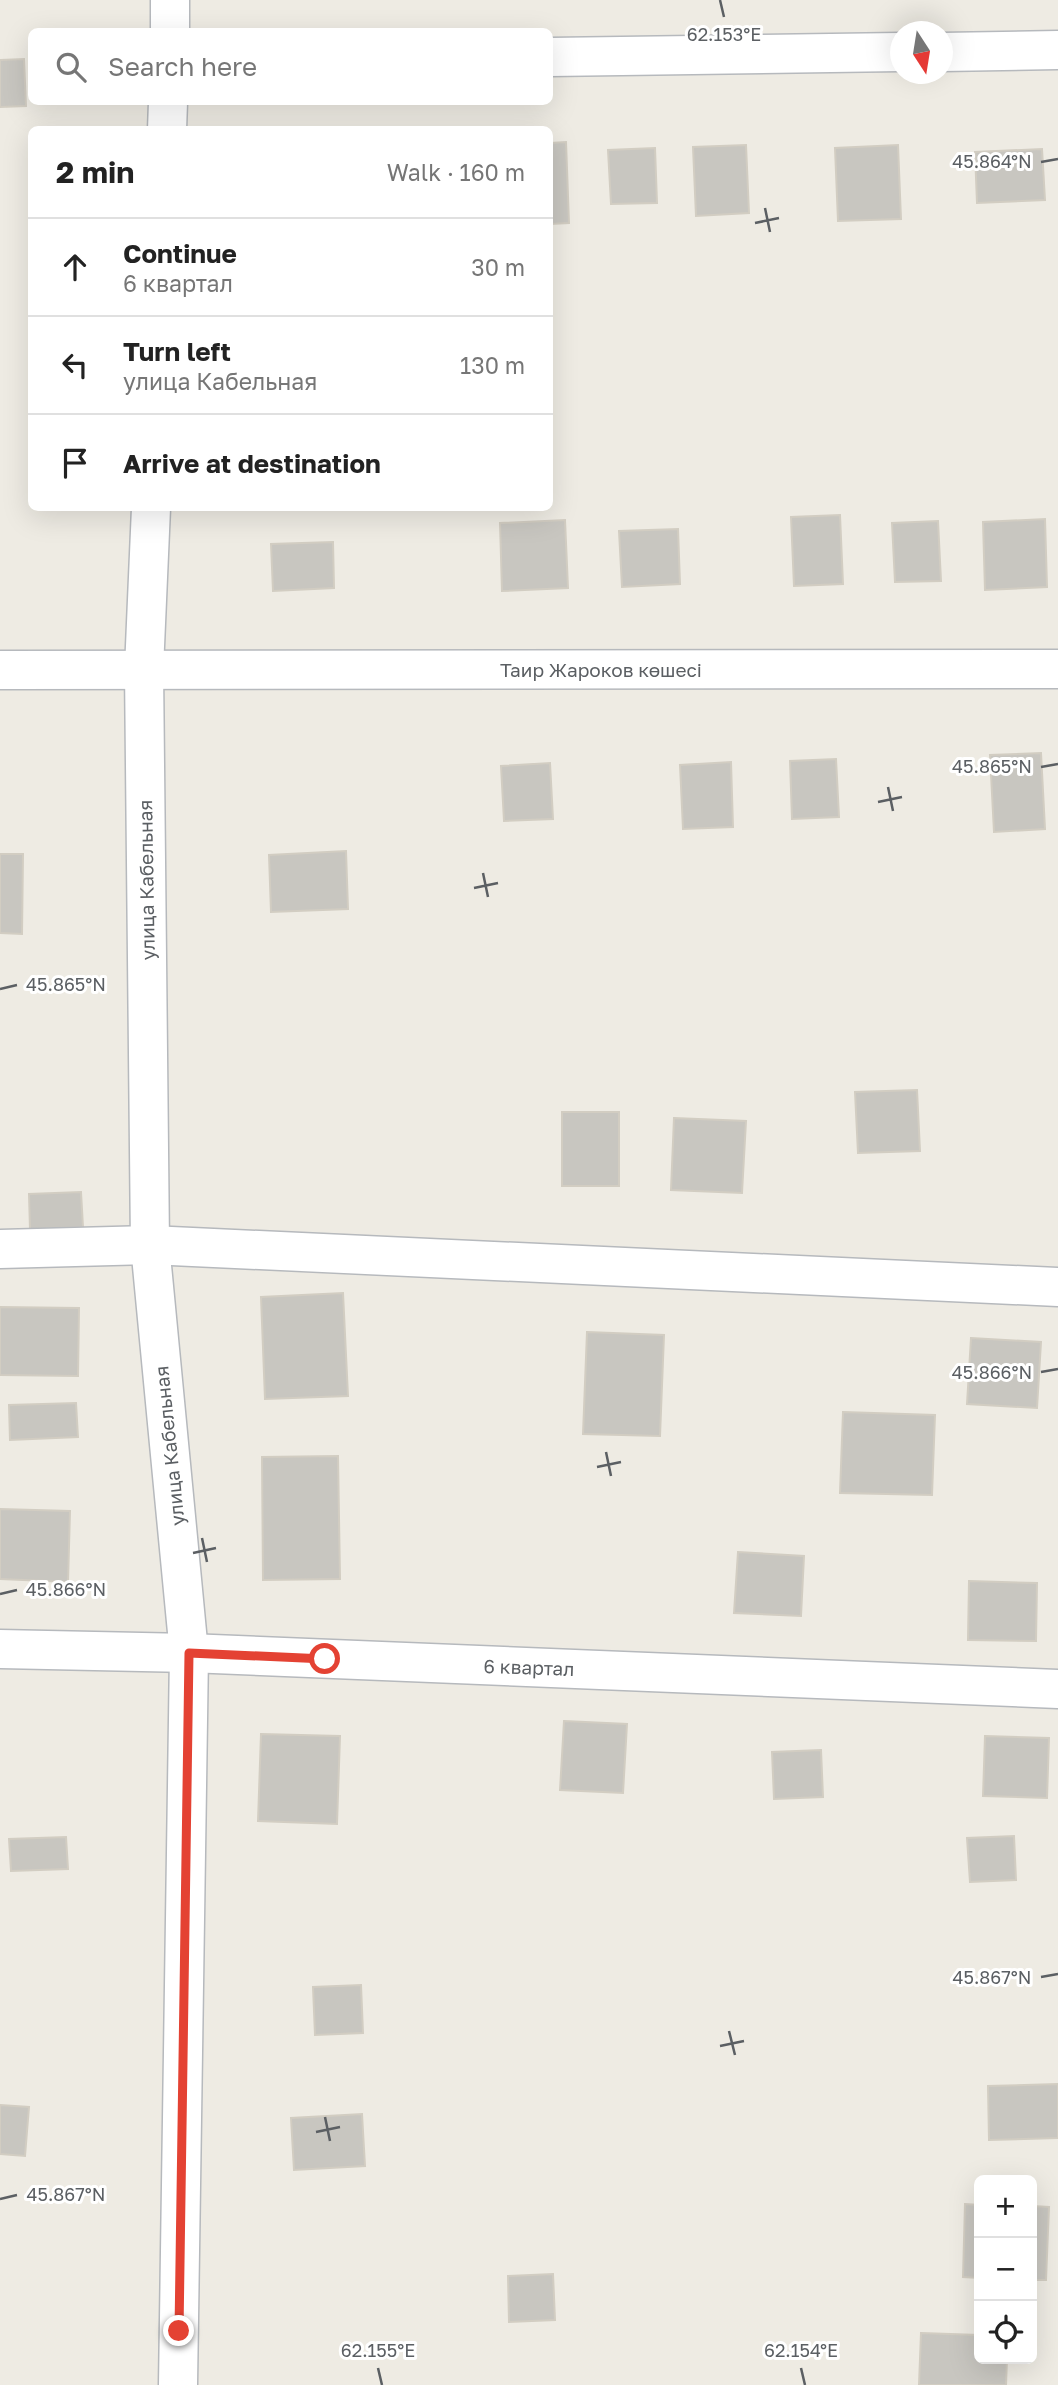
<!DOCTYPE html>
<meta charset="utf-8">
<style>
:root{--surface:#fff;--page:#f6f6f6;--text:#222;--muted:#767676;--line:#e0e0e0}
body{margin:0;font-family:"Golos Text",sans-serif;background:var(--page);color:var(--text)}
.controls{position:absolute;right:21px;bottom:21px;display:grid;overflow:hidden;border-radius:10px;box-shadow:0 7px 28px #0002}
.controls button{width:63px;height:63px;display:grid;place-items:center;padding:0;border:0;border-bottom:2px solid var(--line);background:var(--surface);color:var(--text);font:35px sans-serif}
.compass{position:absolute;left:890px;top:21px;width:63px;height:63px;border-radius:50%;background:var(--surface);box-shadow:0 7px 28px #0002;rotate:168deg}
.stop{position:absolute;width:21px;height:21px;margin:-16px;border:5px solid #e44233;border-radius:50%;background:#fff}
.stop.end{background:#e44233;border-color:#fff;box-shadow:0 2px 7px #0008}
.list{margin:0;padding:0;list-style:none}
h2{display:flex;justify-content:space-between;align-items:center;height:91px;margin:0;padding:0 28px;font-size:30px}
h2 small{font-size:23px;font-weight:400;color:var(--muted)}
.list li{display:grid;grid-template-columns:46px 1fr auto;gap:21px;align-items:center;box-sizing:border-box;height:98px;padding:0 28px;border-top:2px solid var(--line)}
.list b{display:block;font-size:26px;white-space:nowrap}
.list p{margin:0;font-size:23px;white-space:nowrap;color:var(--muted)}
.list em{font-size:23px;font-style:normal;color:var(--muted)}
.icon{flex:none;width:38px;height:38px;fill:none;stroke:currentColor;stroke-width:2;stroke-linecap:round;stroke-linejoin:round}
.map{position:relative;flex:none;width:1058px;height:2385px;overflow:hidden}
.search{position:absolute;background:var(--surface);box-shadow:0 7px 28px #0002;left:28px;top:28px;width:525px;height:77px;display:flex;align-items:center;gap:18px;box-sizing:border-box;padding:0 24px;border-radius:10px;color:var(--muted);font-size:26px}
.panel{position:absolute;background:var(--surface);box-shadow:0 7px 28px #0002;left:28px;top:126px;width:525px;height:385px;border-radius:10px}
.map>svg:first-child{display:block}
.building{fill:#c8c6c0;stroke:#d2cdc2;stroke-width:2}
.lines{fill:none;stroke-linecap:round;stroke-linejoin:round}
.minor-casing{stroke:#b6b9bd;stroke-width:41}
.minor{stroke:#fff;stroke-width:38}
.route{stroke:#e44233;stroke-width:9}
.ticks{fill:none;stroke:#5b5f63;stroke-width:2.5}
.labels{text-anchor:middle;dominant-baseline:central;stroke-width:6;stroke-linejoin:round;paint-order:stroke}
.street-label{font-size:19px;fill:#5b5f63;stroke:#fff}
.ticks-label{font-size:18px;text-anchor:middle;fill:#5b5f63;stroke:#fff;stroke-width:6;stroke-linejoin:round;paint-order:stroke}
</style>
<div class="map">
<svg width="1058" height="2385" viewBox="0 0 1058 2385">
<rect width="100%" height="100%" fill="#eeebe3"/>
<!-- building -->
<g class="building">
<path d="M24,59L26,106L0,107V60Z"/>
<path d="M566,142L569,223L550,224V143Z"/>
<path d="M746,145L749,213L696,216L693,147Z"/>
<path d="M898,145L901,219L838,221L835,148Z"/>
<path d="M655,148L657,203L611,204L608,150Z"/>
<path d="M1042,149L1045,200L977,203L975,152Z"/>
<path d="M840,515L843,584L794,586L791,517Z"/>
<path d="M1045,519L1047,587L985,590L983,522Z"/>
<path d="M565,520L568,588L502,591L500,523Z"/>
<path d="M938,521L941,581L895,582L892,523Z"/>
<path d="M678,529L680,584L622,587L619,531Z"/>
<path d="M333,542L334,588L273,591L271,544Z"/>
<path d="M1041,753L1045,829L994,832L990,755Z"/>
<path d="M836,759L839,817L792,819L790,761Z"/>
<path d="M731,762L733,827L683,829L680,765Z"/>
<path d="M550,763L553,819L504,821L501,766Z"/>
<path d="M346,851L348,909L271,912L269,855Z"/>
<path d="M0,854H23L22,934L0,933Z"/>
<path d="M917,1090L920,1151L858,1153L855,1092Z"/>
<rect x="562" y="1112" width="57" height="74"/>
<path d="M674,1118L746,1121L742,1193L671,1190Z"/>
<path d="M81,1192L83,1227L30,1229L29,1194Z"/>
<path d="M343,1293L348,1396L265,1399L261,1297Z"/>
<path d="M0,1307L79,1308L78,1376L0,1375Z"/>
<path d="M587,1332L664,1335L660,1436L583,1434Z"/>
<path d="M971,1338L1041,1342L1037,1408L967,1404Z"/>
<path d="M76,1403L78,1437L10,1440L9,1405Z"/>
<path d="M843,1412L935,1415L932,1495L840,1493Z"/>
<path d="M338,1456L340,1579L263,1580L262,1457Z"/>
<path d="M0,1509L70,1511L68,1582L0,1579Z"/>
<path d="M738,1552L804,1556L801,1616L734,1613Z"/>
<path d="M969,1581L1037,1583L1036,1641L968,1640Z"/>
<path d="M564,1721L627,1724L623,1793L560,1790Z"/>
<path d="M261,1734L340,1736L337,1824L258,1821Z"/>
<path d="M985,1736L1049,1738L1047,1798L983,1796Z"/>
<path d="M821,1750L823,1797L774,1799L772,1752Z"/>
<path d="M1014,1836L1016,1880L970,1882L967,1838Z"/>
<path d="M66,1837L68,1869L11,1871L9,1839Z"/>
<path d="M361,1985L363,2033L315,2035L313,1987Z"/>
<path d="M1058,2084V2138L989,2140L988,2086Z"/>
<path d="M0,2105L29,2107L25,2156L0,2154Z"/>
<path d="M362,2114L365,2166L294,2170L291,2118Z"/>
<path d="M965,2204L979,2205V2278L963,2277Z"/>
<path d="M1032,2206L1049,2207L1046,2280H1032Z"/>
<path d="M553,2274L555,2320L509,2322L508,2276Z"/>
<path d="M921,2333L979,2335V2359H1007L1006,2385H919Z"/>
</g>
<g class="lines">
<!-- minor casing -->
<g class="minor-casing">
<g id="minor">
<path d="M170,32V0"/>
<path d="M942,52L1058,50"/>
<path d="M550,57L900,52"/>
<path d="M167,130L168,102"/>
<path d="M151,508L144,669L150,1245L189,1653L178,2385"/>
<path d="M0,670L1058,669"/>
<path d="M0,1249L150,1245L1058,1287"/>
<path d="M0,1649L189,1653L1058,1689"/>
</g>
</g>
<!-- minor -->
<use href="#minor" class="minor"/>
</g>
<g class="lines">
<!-- route -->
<path class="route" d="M179,2331L189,1653L325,1659"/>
</g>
<!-- ticks -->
<path class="ticks" d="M720,0L724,17M1041,162L1058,159M765,208L770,232M755,223L779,218M1041,767L1058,764M888,787L893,811M878,802L902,797M483,873L488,897M474,888L498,883M0,989L17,985M1041,1372L1058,1369M606,1452L611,1476M597,1467L621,1462M202,1538L207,1562M193,1553L216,1548M0,1594L17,1590M1041,1977L1058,1974M729,2031L735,2055M720,2046L744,2041M325,2117L330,2141M316,2132L340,2127M0,2199L17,2195M378,2368L382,2385M801,2368L805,2385"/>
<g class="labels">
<!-- street labels -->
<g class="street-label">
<text x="601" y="669">Таир Жароков көшесі</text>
<text transform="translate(146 880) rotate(-91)">улица Кабельная</text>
<text transform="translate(169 1446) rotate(-96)">улица Кабельная</text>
<text transform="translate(529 1667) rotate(2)">6 квартал</text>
</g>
</g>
<g class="ticks-label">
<text x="724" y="41">62.153°E</text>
<text x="992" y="168">45.864°N</text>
<text x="992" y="773">45.865°N</text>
<text x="66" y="991">45.865°N</text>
<text x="992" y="1379">45.866°N</text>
<text x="66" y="1596">45.866°N</text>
<text x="992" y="1984">45.867°N</text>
<text x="66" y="2201">45.867°N</text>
<text x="378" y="2357">62.155°E</text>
<text x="801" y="2357">62.154°E</text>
</g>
</svg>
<div class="controls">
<button>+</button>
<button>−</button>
<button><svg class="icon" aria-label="locate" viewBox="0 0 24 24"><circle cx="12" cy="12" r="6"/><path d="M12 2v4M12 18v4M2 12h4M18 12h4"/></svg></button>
</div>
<svg class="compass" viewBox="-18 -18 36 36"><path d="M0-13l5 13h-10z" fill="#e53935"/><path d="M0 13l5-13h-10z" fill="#767676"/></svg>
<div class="stop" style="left:325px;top:1659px"></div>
<div class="stop end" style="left:179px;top:2331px"></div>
<div class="search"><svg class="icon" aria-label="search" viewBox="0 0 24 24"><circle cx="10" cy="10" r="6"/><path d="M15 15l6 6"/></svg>Search here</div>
<section class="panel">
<h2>2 min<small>Walk · 160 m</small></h2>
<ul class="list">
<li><svg class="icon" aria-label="ahead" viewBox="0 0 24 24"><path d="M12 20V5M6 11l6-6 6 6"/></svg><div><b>Continue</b><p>6 квартал</p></div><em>30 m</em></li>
<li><svg class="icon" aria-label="left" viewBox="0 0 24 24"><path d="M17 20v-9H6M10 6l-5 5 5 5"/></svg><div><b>Turn left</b><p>улица Кабельная</p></div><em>130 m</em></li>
<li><svg class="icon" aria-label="arrive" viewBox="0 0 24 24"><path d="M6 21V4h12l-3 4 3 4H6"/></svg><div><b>Arrive at destination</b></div></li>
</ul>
</section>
</div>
